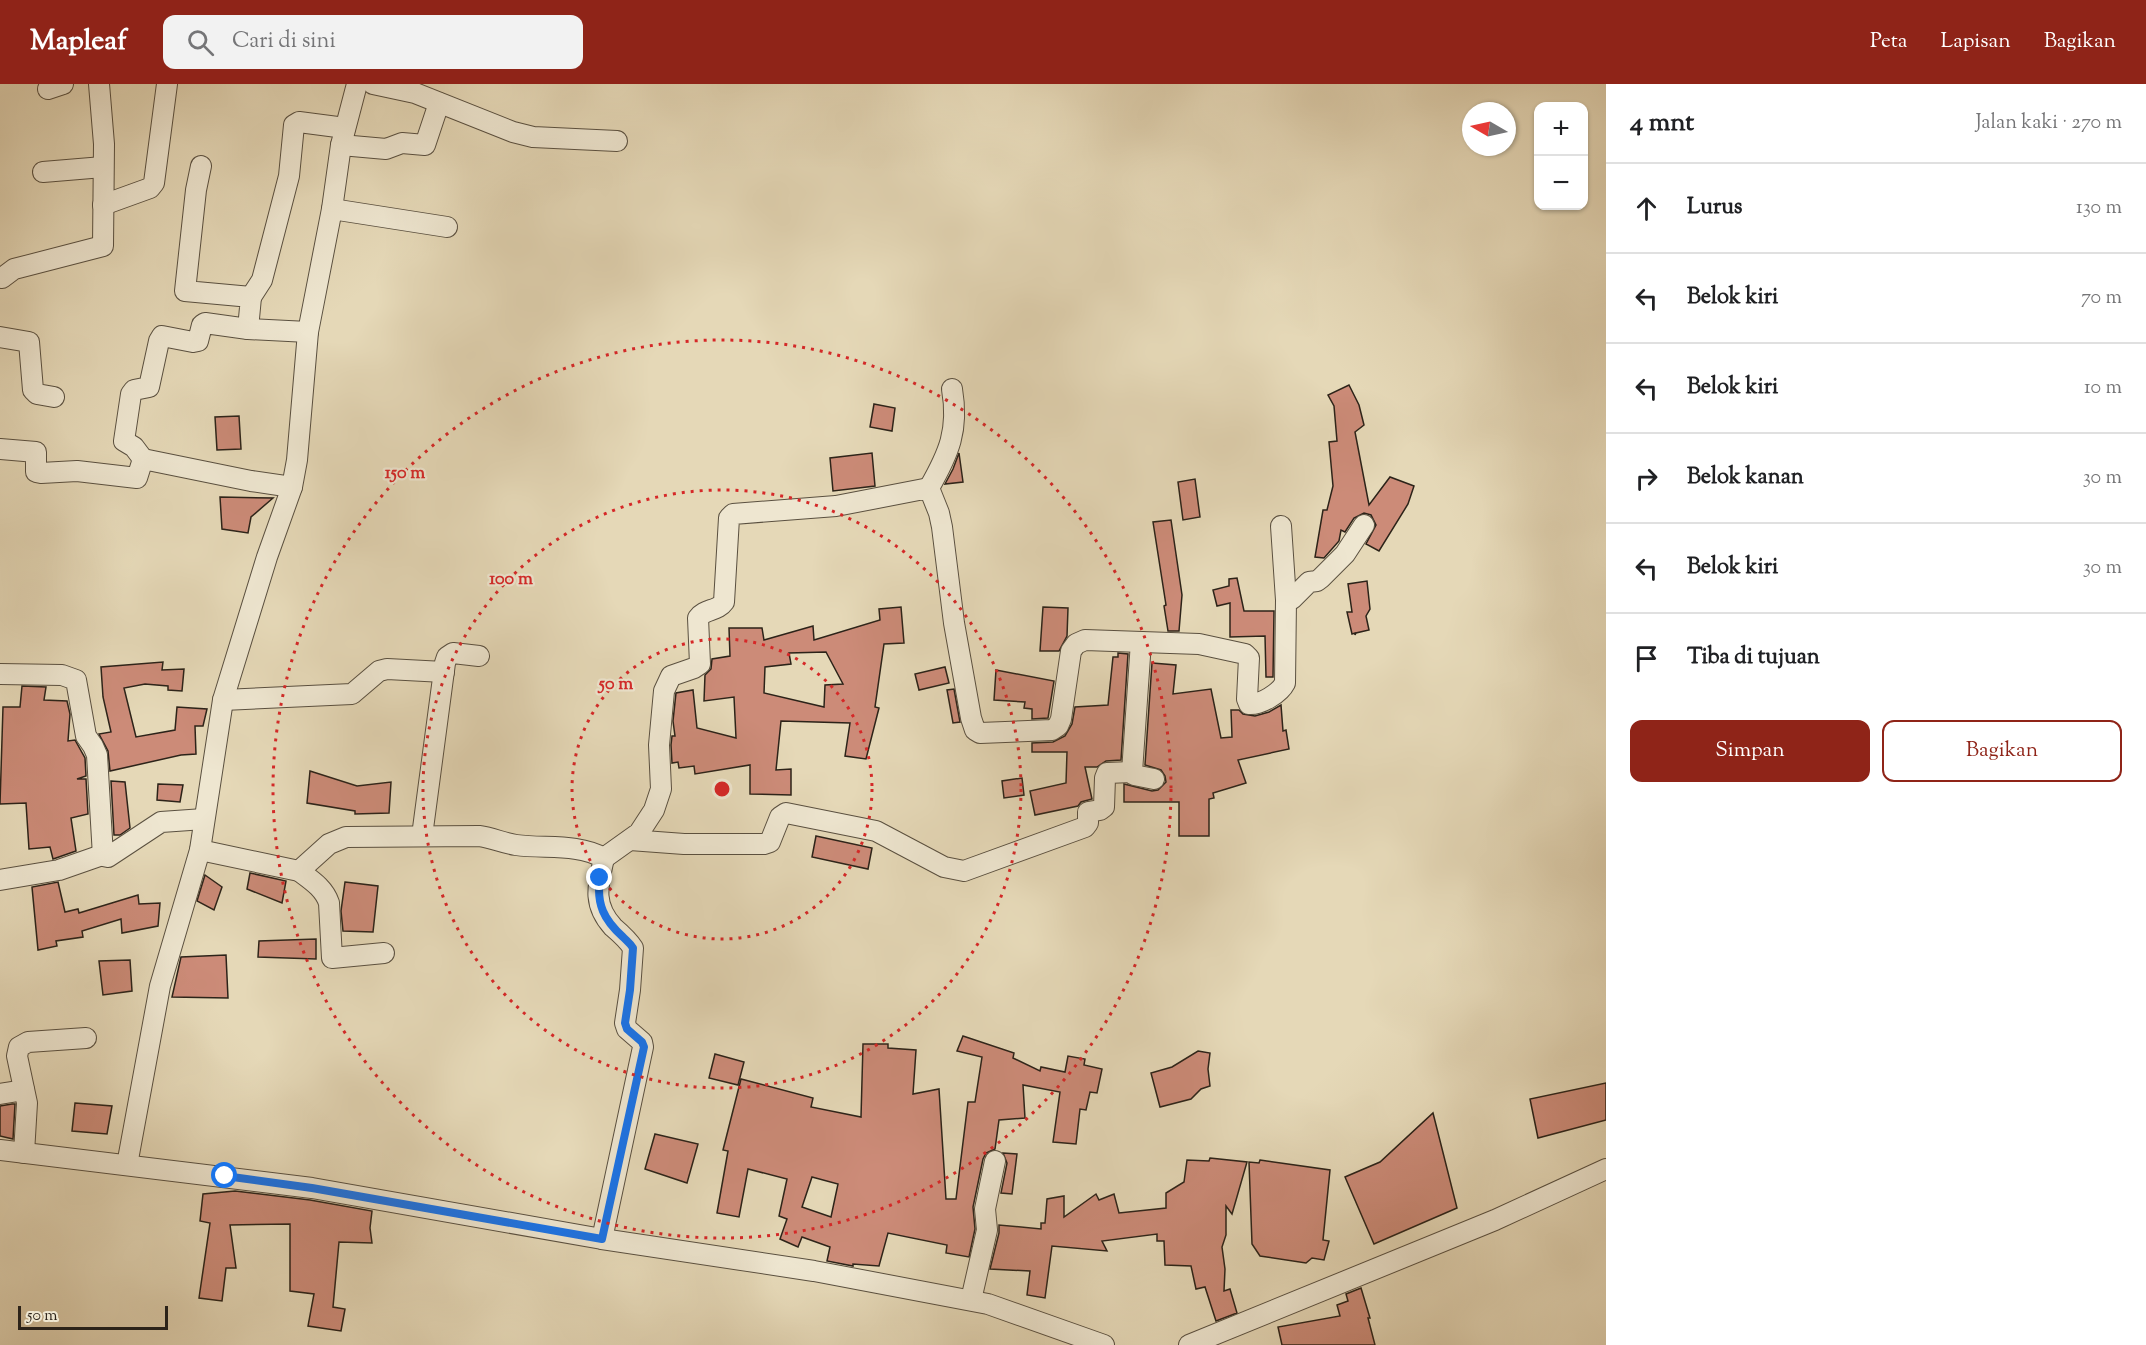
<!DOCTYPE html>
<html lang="id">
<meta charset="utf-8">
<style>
:root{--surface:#fff;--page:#f2f2f2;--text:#202124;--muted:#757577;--line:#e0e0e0;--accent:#8f2418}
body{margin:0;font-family:"Sorts Mill Goudy",serif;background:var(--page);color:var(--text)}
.controls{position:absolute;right:18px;top:18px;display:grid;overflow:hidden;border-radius:12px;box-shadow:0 2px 4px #0004}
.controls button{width:54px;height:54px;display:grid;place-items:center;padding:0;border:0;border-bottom:2px solid var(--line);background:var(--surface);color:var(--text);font:30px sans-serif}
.compass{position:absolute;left:1462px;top:18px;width:54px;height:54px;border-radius:50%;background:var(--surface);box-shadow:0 2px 4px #0004;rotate:279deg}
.scale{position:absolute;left:18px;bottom:15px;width:150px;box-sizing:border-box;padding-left:6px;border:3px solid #2c2319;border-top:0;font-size:16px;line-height:21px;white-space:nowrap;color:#2c2319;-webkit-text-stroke:4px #eee6d0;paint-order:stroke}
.stop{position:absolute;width:18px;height:18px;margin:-14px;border:4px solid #1a73e8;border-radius:50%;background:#fff}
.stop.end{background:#1a73e8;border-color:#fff;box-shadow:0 2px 6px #0008}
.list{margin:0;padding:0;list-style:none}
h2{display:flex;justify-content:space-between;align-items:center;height:78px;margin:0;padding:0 24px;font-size:26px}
h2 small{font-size:20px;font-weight:400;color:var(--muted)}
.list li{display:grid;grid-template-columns:39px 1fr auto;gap:18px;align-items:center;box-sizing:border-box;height:90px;padding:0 24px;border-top:2px solid var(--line)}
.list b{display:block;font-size:22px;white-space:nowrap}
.list em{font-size:20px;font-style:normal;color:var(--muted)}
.actions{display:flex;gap:12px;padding:18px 24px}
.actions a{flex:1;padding:14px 0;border:2px solid var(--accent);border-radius:12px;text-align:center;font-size:21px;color:var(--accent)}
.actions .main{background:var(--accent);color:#fff}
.icon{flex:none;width:33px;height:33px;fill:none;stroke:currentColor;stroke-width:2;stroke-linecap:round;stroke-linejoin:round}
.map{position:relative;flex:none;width:1606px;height:1261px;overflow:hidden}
header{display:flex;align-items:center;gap:36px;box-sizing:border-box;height:84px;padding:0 30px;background:var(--accent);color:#fff}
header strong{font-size:28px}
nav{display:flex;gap:33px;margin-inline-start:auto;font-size:21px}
.search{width:420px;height:54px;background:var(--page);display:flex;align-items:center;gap:15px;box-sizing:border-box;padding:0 21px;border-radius:12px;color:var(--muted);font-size:22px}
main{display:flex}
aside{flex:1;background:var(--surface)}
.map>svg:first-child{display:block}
.building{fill:#cc8b78;stroke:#2c2319;stroke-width:1.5;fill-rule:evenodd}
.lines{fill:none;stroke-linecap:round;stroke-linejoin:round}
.minor-casing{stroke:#5a5040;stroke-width:22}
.minor{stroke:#eee6d0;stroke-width:20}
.route{stroke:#1a73e8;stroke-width:8}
.ring{fill:none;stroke:#d62828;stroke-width:3;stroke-dasharray:3 6}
.centre{fill:#d62828;stroke:#eee6d0;stroke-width:3}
.ring-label{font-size:18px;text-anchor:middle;font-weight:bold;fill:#d62828;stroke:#eee6d0;stroke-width:4.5;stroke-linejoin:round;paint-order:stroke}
</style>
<header>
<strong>Mapleaf</strong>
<div class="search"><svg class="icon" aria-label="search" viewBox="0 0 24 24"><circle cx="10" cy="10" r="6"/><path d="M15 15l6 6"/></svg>Cari di sini</div>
<nav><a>Peta</a><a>Lapisan</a><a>Bagikan</a></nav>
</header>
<main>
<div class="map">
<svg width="1606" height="1261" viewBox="0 0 1606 1261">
<rect width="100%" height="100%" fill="#e5d8b7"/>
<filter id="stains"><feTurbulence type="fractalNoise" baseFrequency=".00333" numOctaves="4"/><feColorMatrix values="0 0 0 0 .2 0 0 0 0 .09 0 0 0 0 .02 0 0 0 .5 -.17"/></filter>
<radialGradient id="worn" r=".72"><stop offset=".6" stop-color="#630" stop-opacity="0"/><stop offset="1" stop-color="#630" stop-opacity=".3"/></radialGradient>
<!-- building -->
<g class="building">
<path d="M1349,301L1359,321L1364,341L1355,348L1369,421L1390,393L1414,402L1408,420L1379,467L1366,460L1376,441L1371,431L1364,429L1354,434L1345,448L1341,446L1339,457L1324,474L1315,473L1323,426H1327L1333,402L1329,358L1337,357L1334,322L1328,311Z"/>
<path d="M874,320L895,324L892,347L870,343Z"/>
<path d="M239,332L241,365L217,366L215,333Z"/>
<path d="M872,369L875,402L833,407L830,374Z"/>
<path d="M959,369L963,398L945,400L953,385Z"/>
<path d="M1195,395L1200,433L1183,436L1178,398Z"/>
<path d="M220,413L273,414L251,433L248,449L222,445Z"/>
<path d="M1171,436L1182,511L1179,547H1168L1164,522L1166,521L1153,438Z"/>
<path d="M1237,494L1244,527H1274L1273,593H1266L1265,552L1230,553V519L1217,522L1213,506L1229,502V495Z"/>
<path d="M1367,497L1370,525L1366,532L1369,546L1356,549L1355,551V549L1352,550L1347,528H1352L1348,500Z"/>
<path d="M901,523L904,559L884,560L875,623L879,624L866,675L845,672L850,639L781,637L776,686L791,685V711L750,710V681L695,690L694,682L679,684L678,678L672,679L671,661L672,652H675L673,637L676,609L693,606L697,644L736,654L734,613L704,617L705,591L711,585L712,575L730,572L729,544H762L764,556L813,542L814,556L880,536L879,525ZM826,568L843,600L825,601L824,623L764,609L765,583L791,580L789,569Z"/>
<path d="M1043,523L1068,524L1067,552L1059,567H1040Z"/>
<path d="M1118,569L1128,570L1121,676L1106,677L1097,683H1085L1092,715L1081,718L1078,722L1035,731L1030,707L1066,699L1067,668H1032V659L1053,658L1065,652L1072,640L1075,623L1108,621L1113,573H1118Z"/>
<path d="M163,578L162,586L184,585L182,607L168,606V602L145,600L124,604L136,653L175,646L177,623L207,625L203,642H195L196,670L181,671L110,687L108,667L99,650L111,648L103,613L101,583Z"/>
<path d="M1152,579L1176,581L1173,610L1211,605L1221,654L1232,653L1231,626H1239L1243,630L1255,632L1269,628L1281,621L1283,647L1286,646L1289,665L1238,676L1246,699L1213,709L1214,714L1209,715V752H1179V718H1124V700L1152,707L1158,706L1166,698L1165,692L1161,686L1145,681Z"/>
<path d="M945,583L949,599L919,606L915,590Z"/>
<path d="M996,586L1054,597L1048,634L1032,635V625L1024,624L1025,618L994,616Z"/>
<path d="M22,602L46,603L44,616L67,617L70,630L68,657L75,656L85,674L86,692L77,695H86L88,730L71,734L76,767L56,774L53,775L50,763L29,765L26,719L0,720L3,623H20Z"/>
<path d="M954,605L960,638L953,639L947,606Z"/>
<path d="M310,687L357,702L391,698L389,729L355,730V727L307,719Z"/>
<path d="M1022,694L1024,711L1004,714L1002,697Z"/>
<path d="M111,697L125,698L130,744L120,751H114Z"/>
<path d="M158,700L183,701L180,718L157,716Z"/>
<path d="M816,752L872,764L868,785L812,773Z"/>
<path d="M250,789L286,797L282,819L247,805Z"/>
<path d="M205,791L222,803L214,826L197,817Z"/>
<path d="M58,798L65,828L78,825L79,829L138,811L139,820L160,819L158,842L122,849L121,835L82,847L83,853L56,857L57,862L38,866L32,803Z"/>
<path d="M345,798L378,802L373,848L343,847L341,827Z"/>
<path d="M316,855V875L258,873L259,857Z"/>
<path d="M226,871L228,914L172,913L181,873Z"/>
<path d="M130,876L132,907L103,911L99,877Z"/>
<path d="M963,952L1014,969L1013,974L1040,987L1041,983L1065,988L1068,972L1085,975L1084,981L1102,985L1097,1009L1090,1008L1086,1026L1080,1025L1076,1060L1053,1058L1060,1008L1023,1001L1025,1034L999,1036L995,1065L986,1069L983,1075L973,1123L975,1145L969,1173L946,1169L947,1161L888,1149L879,1182L853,1180V1182L827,1177L830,1163L802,1153L798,1163L780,1155L787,1135L779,1132L787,1095L748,1085L739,1133L717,1129L728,1067L723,1066L741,995L813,1014L811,1023L861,1033L863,960H888V964L916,966L913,1010L939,1005L946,1115H956L968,1018H975L982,973L957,967ZM812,1093L838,1100L831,1133L802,1123Z"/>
<path d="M1198,967L1210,969L1208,985L1210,1002L1201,1005L1191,1015L1160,1023L1151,989L1172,983Z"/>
<path d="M715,970L744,978L738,1001L709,994Z"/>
<path d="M1606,999V1036L1538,1054L1530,1015Z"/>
<path d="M75,1019L112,1022L107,1050L72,1047Z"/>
<path d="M12,1020H15L13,1055L0,1052V1022Z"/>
<path d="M1433,1029L1457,1124L1374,1160L1345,1093L1380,1078Z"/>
<path d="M655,1050L698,1060L687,1099L645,1085Z"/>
<path d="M1003,1069L1017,1070L1012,1110L1001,1109L1007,1079Z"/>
<path d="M1210,1074L1247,1078L1232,1130L1226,1122V1151L1222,1163L1225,1185L1224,1207L1230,1205L1237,1229L1216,1237L1205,1203L1196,1205L1191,1182L1165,1181L1164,1157H1157V1150L1102,1157L1107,1167L1052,1162L1045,1214L1027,1211L1030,1187L990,1185L999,1149V1141L1041,1145V1139H1045L1047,1115L1064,1112V1133L1096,1110L1099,1116L1114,1110L1119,1129L1166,1124V1109L1184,1098L1187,1076L1209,1077Z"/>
<path d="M1260,1076L1330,1086L1323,1156L1329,1157L1324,1176L1312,1174L1306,1179L1260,1172L1252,1160L1249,1078L1259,1079Z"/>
<path d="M235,1107L310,1116L372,1127L370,1144L372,1159L339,1158L333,1223L345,1225L341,1247L308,1242L314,1210L290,1207V1140L230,1141L236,1184H226L222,1217L199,1214L210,1139L200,1137L203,1110Z"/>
<path d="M1361,1204L1370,1234H1368L1375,1261H1282L1278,1243L1340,1232L1337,1221L1348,1217L1346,1210Z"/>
</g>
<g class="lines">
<!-- minor casing -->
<g class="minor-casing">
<g id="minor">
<path d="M373,0L415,9L513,48L533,53L617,57"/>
<path d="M48,5L63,0"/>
<path d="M341,61L386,65L402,59L425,61L439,19"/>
<path d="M201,82L196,106L185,207L251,213L248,245"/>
<path d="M43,88L103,83"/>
<path d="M103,121L150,104L154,99L167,0"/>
<path d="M332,125L447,143"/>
<path d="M2,194L14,185L103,162L104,60L99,0"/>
<path d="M251,213L262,196L289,92L294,41L299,38L345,44"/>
<path d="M0,253L29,258L33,306L37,310L54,313"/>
<path d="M0,365L36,368V388L41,389L77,387L137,394L143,375L251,397L292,403"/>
<path d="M143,375L134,363L124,357L131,310L134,306L149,303L159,257L162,252L193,258L198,257L202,241L205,239L248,245L308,248"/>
<path d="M929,404C949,369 959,346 952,305"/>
<path d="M1281,442L1286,516"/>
<path d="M1141,558L1132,688L1134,691L1154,695"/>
<path d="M0,590L62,591L76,596L86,652L93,662L97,671L103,772L108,773L161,738L204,735"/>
<path d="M223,616L352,610L379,587L387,585L444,588"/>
<path d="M422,752L445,579L447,573L453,569L479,572"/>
<path d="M630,756L684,760H764L770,758L780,733L786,729L876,747L944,783L964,787L1085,743L1088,739V728L1100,726L1104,723L1105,694L1107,689L1132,688"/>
<path d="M200,766L299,787L329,760L346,753L479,752C493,754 503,759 516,761C546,765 577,759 604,774C598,801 592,820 613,843C620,849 628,856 633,864L630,906L625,939L627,945L642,958L643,963L602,1155"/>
<path d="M604,774L639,749L654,726L661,705L659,661L664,607L671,592L694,584L700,580L698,534C704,525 718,527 724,518L729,434L733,430L836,422L929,404L939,429L942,443L954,539L971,634L975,646L980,649L1052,646L1058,642L1061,635L1071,567L1076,560L1085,556L1199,560L1245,570L1249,574L1247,615L1249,620C1261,621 1280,609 1285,599L1286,516L1292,515L1309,498L1317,497L1321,494L1345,470L1364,441"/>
<path d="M299,787C311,796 324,804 329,819L332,874L384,869"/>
<path d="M0,796L59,786L102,771"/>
<path d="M0,1010L24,1006"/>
<path d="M0,1066L312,1104L602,1155L814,1187L988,1220L1104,1261"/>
<path d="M24,1069L27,1019L17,972L19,963L28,958L86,954"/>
<path d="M127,1081L160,902L200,766L223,616L267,473L292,403L297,376L308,248L332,125L341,61L357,0"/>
<path d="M971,1216L987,1146L985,1125L995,1077"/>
<path d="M1189,1261L1495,1136L1606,1085"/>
</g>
</g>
<!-- minor -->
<use href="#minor" class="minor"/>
</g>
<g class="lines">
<!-- route -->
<path class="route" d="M225,1092L312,1104L602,1155L644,963L642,958L627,945L625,939L630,906L633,864C630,859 627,857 623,853C604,836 596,820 600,794"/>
</g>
<!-- distance rings -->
<g class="ring">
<circle cx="722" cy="705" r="150"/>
<circle cx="722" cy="705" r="299"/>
<circle cx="722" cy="705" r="449"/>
</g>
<circle cx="722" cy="705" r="9" class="centre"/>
<g class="ring-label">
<text x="405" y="394">150 m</text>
<text x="511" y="500">100 m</text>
<text x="616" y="605">50 m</text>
</g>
<rect width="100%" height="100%" filter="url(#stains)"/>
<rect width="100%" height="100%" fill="url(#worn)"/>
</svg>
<div class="controls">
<button>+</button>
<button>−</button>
</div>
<svg class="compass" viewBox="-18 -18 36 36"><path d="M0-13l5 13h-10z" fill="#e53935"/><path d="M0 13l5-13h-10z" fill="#757577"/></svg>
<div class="scale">50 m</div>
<div class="stop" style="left:225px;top:1092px"></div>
<div class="stop end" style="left:600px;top:794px"></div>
</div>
<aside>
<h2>4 mnt<small>Jalan kaki · 270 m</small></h2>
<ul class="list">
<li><svg class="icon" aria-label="ahead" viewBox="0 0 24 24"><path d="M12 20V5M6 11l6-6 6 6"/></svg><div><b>Lurus</b></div><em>130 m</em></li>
<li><svg class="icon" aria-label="left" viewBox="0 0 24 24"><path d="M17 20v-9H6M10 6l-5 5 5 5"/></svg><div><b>Belok kiri</b></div><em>70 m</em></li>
<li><svg class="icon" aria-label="left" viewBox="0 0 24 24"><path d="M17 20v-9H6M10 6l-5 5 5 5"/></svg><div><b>Belok kiri</b></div><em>10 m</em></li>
<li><svg class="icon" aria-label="right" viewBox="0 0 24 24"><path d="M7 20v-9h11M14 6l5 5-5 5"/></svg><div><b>Belok kanan</b></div><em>30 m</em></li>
<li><svg class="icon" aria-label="left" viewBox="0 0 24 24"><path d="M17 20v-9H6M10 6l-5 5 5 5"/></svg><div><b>Belok kiri</b></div><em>30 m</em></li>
<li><svg class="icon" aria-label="arrive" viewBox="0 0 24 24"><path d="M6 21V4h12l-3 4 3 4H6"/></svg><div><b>Tiba di tujuan</b></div></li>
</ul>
<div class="actions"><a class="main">Simpan</a><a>Bagikan</a></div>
</aside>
</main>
